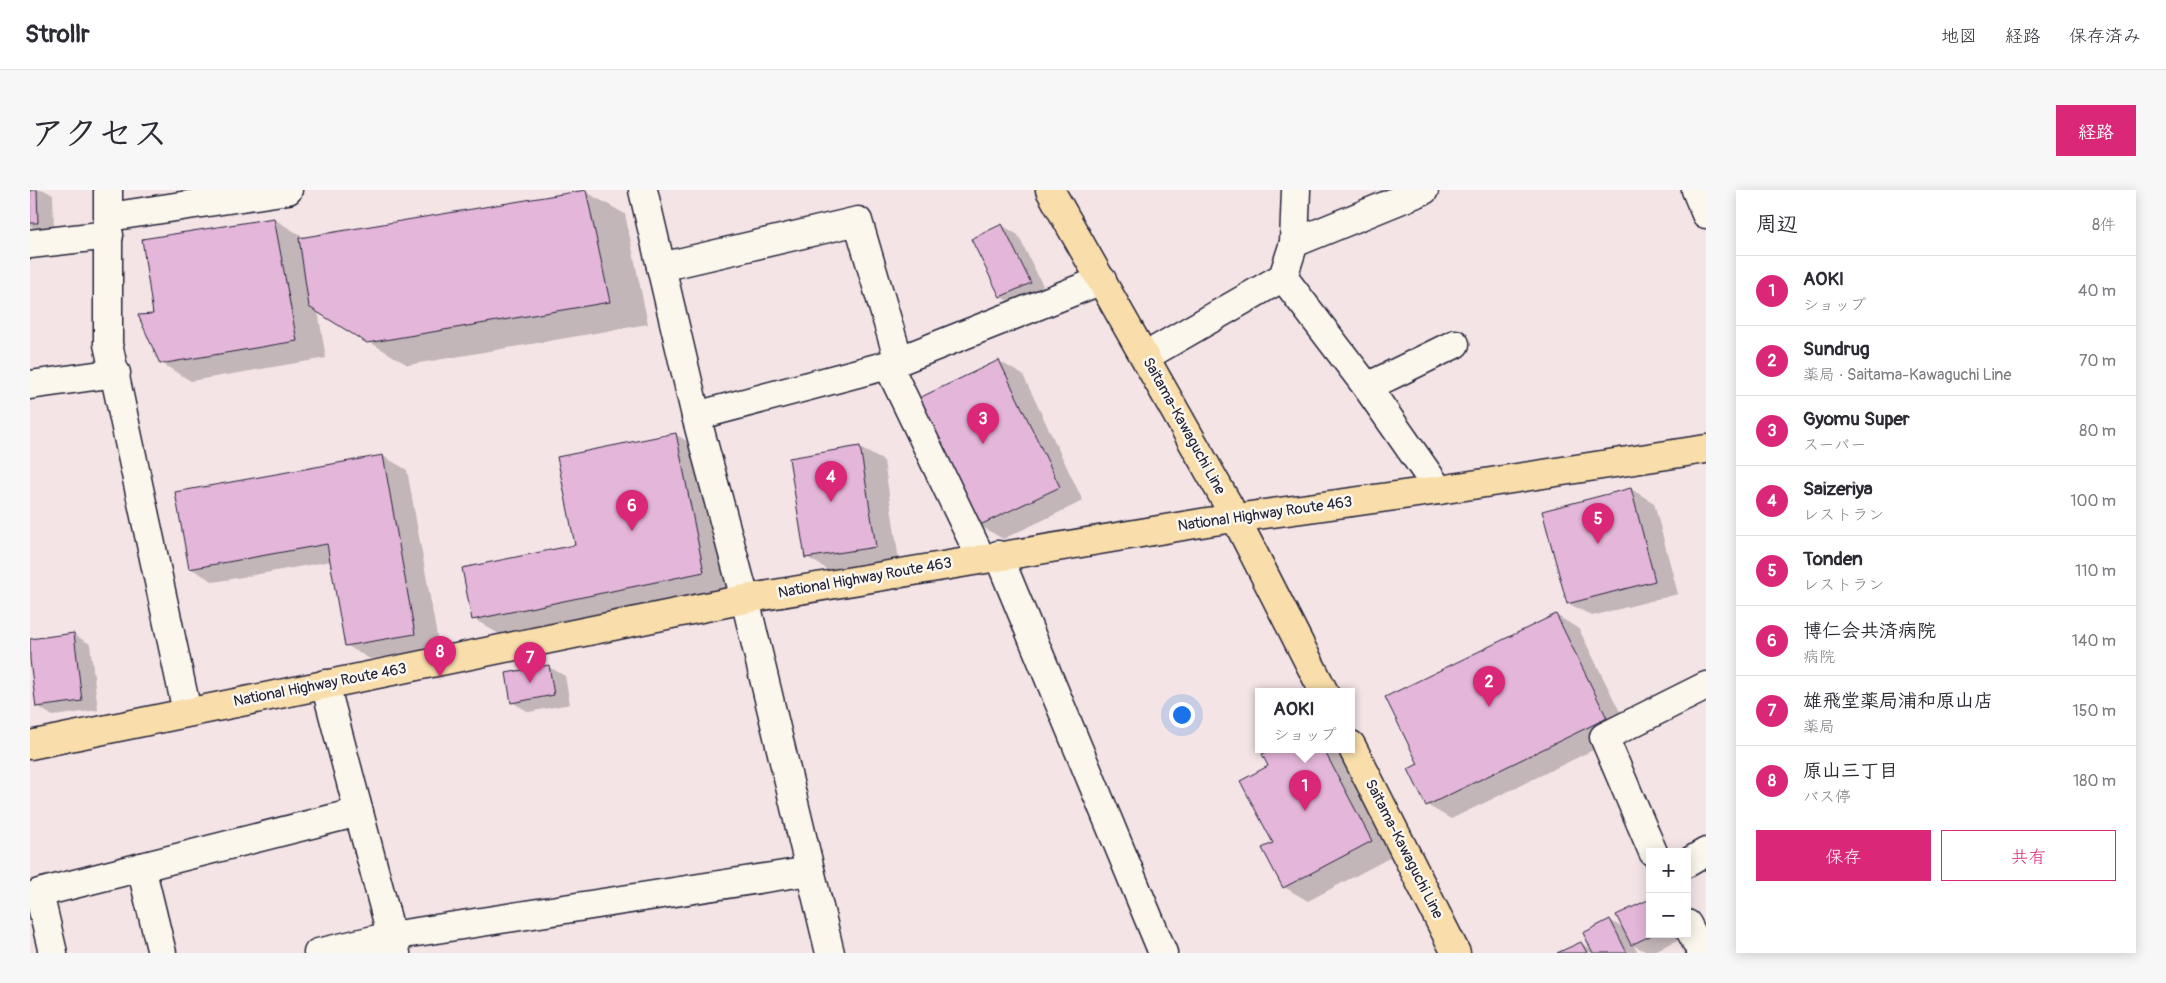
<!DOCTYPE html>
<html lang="ja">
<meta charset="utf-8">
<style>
:root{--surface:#fff;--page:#f7f7f7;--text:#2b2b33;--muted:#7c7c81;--line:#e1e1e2;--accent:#db2777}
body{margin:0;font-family:Pangolin,"Klee One",sans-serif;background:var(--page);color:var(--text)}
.controls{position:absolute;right:15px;bottom:15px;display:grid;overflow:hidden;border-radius:0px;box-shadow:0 2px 12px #0003}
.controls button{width:45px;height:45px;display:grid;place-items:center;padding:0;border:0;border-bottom:1px solid var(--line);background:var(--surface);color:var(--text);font:25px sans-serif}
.you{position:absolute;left:1151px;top:524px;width:18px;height:18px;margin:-12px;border:4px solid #fff;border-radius:50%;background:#1a73e8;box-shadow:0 0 0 8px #1a73e833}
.badge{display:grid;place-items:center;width:32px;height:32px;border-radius:50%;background:var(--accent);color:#fff;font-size:16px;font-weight:700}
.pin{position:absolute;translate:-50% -41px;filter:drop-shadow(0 1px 2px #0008)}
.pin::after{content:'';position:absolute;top:26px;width:18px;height:15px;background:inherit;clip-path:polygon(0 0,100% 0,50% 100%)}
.popup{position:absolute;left:1225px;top:498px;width:100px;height:65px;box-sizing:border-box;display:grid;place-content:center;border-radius:0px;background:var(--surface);filter:drop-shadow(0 1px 4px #0005);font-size:16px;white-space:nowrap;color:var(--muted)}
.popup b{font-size:19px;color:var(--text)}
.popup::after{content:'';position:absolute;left:50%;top:100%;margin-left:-10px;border:10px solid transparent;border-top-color:var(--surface)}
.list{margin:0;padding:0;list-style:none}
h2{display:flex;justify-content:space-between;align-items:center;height:65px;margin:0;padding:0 20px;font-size:21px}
h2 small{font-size:16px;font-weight:400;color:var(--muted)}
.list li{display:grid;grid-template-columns:32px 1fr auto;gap:15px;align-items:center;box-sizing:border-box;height:70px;padding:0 20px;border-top:1px solid var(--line)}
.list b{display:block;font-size:19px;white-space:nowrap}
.list p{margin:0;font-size:16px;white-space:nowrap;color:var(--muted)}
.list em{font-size:16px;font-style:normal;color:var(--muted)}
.actions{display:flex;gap:10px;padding:15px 20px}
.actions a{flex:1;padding:11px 0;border:1px solid var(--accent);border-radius:0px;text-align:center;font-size:18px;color:var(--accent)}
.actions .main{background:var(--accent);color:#fff}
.map{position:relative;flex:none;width:1676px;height:763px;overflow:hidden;border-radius:0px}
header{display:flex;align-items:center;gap:30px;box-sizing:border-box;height:70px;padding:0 25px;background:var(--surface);border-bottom:1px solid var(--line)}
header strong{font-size:24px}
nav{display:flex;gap:28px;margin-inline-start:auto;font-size:18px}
.intro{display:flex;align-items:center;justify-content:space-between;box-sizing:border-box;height:120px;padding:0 30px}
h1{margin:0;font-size:35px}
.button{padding:12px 22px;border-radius:0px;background:var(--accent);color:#fff;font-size:18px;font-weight:700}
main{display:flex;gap:30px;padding:0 30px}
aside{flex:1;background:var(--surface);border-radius:0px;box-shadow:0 2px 12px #0003}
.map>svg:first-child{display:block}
.shadow{fill:#0003}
.building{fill:#e4b6d9;stroke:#22223b}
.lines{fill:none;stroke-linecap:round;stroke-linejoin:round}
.minor-casing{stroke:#22223b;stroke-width:31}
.major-casing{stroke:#22223b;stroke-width:31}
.highway-casing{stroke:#22223b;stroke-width:31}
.minor{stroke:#fbf7ec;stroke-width:28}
.major{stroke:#f9deab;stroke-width:28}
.highway{stroke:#f9deab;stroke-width:28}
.labels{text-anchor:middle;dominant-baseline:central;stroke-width:5;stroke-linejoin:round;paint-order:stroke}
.street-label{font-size:15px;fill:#22223b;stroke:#fbf7ec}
</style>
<header>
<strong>Strollr</strong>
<nav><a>地図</a><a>経路</a><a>保存済み</a></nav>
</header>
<div class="intro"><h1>アクセス</h1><a class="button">経路</a></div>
<main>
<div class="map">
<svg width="1676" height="763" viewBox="0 0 1676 763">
<rect width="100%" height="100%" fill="#f4e4e6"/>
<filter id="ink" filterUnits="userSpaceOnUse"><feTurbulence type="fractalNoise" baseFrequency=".02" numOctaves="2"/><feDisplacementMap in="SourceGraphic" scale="10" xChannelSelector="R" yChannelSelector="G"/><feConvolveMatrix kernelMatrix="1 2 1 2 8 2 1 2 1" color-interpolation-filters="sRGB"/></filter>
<g filter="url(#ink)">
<!-- shadow -->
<g class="shadow">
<path d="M0,0H16H14L23,5L24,42H11L0,36Z"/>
<path d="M556,2L595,24L618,134L378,175L288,121L296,168L161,191L131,173L124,125L244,29L275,48Z"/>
<path d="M972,35L988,45L1016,102L987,116L971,107Z"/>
<path d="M969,171L993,185L1053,311L973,349L949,335Z"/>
<path d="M645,244L675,262L704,399L474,447L444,429L547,356Z"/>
<path d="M830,258L854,271L869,370L800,381L777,367Z"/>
<path d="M353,266L377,280L409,457L340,469L316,455L301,371L184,392L160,378Z"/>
<path d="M1601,299L1624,313L1648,404L1562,426L1538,413Z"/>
<path d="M1526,425L1549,439L1600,542L1421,629L1397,615L1389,575Z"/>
<path d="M43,444L60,454L68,520L23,526L7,516L0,450Z"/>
<path d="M519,477L535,486L540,514L499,522L482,512Z"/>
<path d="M1244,560H1273L1278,562L1283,560H1298L1315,569L1365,665L1278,711L1254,697L1244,653L1240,577L1234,565Z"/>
<path d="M1580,730L1594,739L1620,744L1659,745L1620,763L1604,756L1608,763H1529L1551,753L1563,760Z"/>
</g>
<!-- building -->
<g class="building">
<path d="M0,0H7L8,33H0Z"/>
<path d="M556,0L580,112L337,153L279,117L269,48Z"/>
<path d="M244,28L267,151L130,174L108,125L123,124L112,49Z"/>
<path d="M972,34L1001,93L970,107L941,49Z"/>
<path d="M969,170L1030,297L948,336L887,209Z"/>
<path d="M646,243L674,382L442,430L432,378L545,355L527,267Z"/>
<path d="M830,256L846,357L775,368L759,268Z"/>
<path d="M353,265L385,444L315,456L297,354L159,379L145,302Z"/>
<path d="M1601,298L1625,391L1537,414L1512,321Z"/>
<path d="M1526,424L1577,528L1396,616L1378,579L1388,574L1355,507Z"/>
<path d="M44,443L52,511L6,517L0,470V449Z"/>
<path d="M519,475L524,505L481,513L476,483Z"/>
<path d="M1241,560H1264L1267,567L1280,560H1294L1342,651L1253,698L1232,658L1243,653L1210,591L1238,576L1232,564Z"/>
<path d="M1620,709V744H1624L1601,755L1586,725Z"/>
<path d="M1580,729L1597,763H1563L1553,743Z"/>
<path d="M1551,752L1557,763H1527Z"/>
</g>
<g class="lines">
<!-- minor casing -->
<g class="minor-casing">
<g id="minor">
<path d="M78,0V154L157,522"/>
<path d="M613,0L666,226L715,409L800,763"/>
<path d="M1666,0L1676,24"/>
<path d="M79,27L258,0"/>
<path d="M1264,53L1394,0"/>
<path d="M0,54L79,45"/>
<path d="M631,77L828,31L869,171"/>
<path d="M1253,87L1337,197L1409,300"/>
<path d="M1116,166L1253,87L1264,53L1266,0"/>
<path d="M858,175L951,368"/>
<path d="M0,195L86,183"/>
<path d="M1337,197L1425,154"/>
<path d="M666,226L858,175L1072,90"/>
<path d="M968,365L1133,763"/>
<path d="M295,494L366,763"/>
<path d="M1623,662L1574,547L1676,496"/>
<path d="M1657,673L1676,662"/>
<path d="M111,677L132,763"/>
<path d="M1657,734L1672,763"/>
<path d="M23,763L9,703L329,622"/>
<path d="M288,763L361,746L780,681"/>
</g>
</g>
<!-- major casing -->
<g class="major-casing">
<g id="major">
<path d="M1020,0L1205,327L1294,502"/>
<path d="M1321,555L1426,763"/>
</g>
</g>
<!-- highway casing -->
<g class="highway-casing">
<path id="highway" d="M0,555L715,409L1177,332L1409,300L1676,259"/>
</g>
<!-- minor -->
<use href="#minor" class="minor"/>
<!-- major -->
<use href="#major" class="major"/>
<!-- highway -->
<use href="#highway" class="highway"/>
</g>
</g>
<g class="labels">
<!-- street labels -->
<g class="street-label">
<text transform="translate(1154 236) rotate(61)">Saitama-Kawaguchi Line</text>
<text transform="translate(1235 324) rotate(-8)">National Highway Route 463</text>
<text transform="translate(835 388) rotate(-10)">National Highway Route 463</text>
<text transform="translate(290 495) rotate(-11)">National Highway Route 463</text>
<text transform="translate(1374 659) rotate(63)">Saitama-Kawaguchi Line</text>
</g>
</g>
</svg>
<div class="controls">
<button>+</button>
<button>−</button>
</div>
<div class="you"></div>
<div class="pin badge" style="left:1275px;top:621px">1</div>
<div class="popup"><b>AOKI</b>ショップ</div>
<div class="pin badge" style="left:1459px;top:517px">2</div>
<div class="pin badge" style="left:953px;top:254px">3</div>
<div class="pin badge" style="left:801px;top:312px">4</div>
<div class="pin badge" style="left:1568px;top:354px">5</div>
<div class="pin badge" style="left:602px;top:341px">6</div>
<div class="pin badge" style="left:500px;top:493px">7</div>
<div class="pin badge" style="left:410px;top:487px">8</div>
</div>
<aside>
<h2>周辺<small>8件</small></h2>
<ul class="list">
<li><span class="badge">1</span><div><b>AOKI</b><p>ショップ</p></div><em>40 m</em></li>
<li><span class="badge">2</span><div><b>Sundrug</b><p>薬局 · Saitama-Kawaguchi Line</p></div><em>70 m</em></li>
<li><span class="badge">3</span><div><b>Gyomu Super</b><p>スーパー</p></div><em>80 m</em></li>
<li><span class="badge">4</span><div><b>Saizeriya</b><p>レストラン</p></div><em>100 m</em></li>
<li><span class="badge">5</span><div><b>Tonden</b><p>レストラン</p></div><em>110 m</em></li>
<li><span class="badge">6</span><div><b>博仁会共済病院</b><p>病院</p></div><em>140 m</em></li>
<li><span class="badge">7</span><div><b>雄飛堂薬局浦和原山店</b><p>薬局</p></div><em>150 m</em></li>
<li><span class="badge">8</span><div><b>原山三丁目</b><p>バス停</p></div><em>180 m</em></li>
</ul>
<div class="actions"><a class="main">保存</a><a>共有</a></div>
</aside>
</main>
